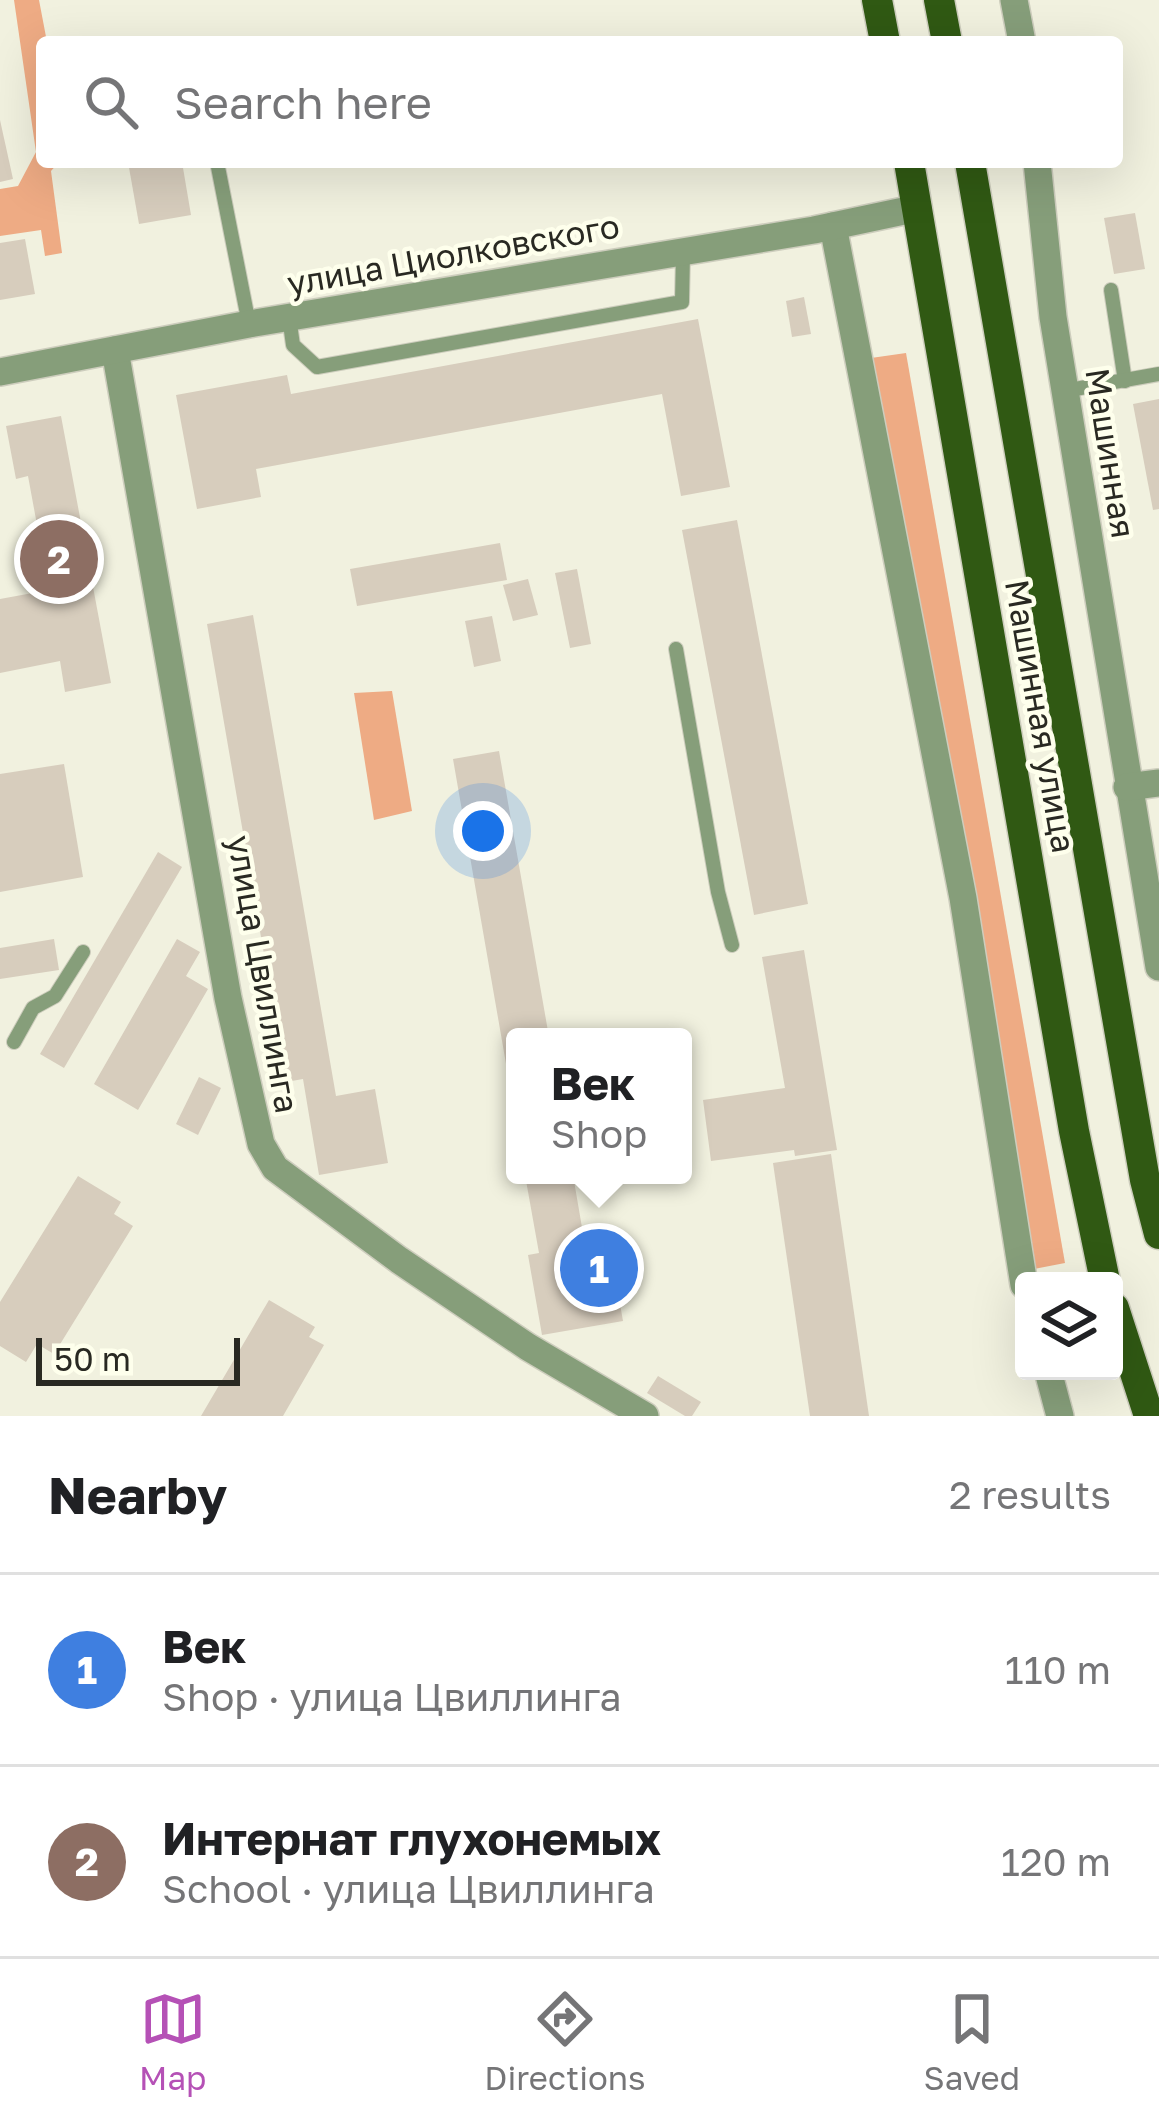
<!DOCTYPE html>
<meta charset="utf-8">
<style>
:root{--surface:#fff;--page:#f2f2f2;--text:#202124;--muted:#757577;--line:#e0e0e0;--accent:#b551b6}
body{margin:0;font-family:"Golos Text",sans-serif;background:var(--page);color:var(--text)}
.controls{position:absolute;right:36px;bottom:36px;display:grid;overflow:hidden;border-radius:12px;box-shadow:0 12px 48px #0002}
.controls button{width:108px;height:108px;display:grid;place-items:center;padding:0;border:0;border-bottom:3px solid var(--line);background:var(--surface);color:var(--text);font:60px sans-serif}
.scale{position:absolute;left:36px;bottom:30px;width:204px;box-sizing:border-box;padding-left:12px;border:6px solid #292922;border-top:0;font-size:33px;line-height:42px;white-space:nowrap;color:#292922;-webkit-text-stroke:9px #feffec;paint-order:stroke}
.you{position:absolute;left:483px;top:831px;width:42px;height:42px;margin:-30px;border:9px solid #fff;border-radius:50%;background:#1a73e8;box-shadow:0 0 0 18px #1a73e833}
.badge{display:grid;place-items:center;width:78px;height:78px;border-radius:50%;background:var(--accent);color:#fff;font-size:39px;font-weight:700}
.pin{position:absolute;translate:-50% -50%;border:6px solid #fff;box-shadow:0 3px 12px #0006}
.popup{position:absolute;left:506px;top:1028px;width:186px;height:156px;box-sizing:border-box;display:grid;place-content:center;border-radius:12px;background:var(--surface);filter:drop-shadow(0 3px 9px #0005);font-size:39px;white-space:nowrap;color:var(--muted)}
.popup b{font-size:45px;color:var(--text)}
.popup::after{content:'';position:absolute;left:50%;top:100%;margin-left:-24px;border:24px solid transparent;border-top-color:var(--surface)}
.list{margin:0;padding:0;list-style:none}
h2{display:flex;justify-content:space-between;align-items:center;height:156px;margin:0;padding:0 48px;font-size:51px}
h2 small{font-size:39px;font-weight:400;color:var(--muted)}
.list li{display:grid;grid-template-columns:78px 1fr auto;gap:36px;align-items:center;box-sizing:border-box;height:192px;padding:0 48px;border-top:3px solid var(--line)}
.list b{display:block;font-size:45px;white-space:nowrap}
.list p{margin:0;font-size:39px;white-space:nowrap;color:var(--muted)}
.list em{font-size:39px;font-style:normal;color:var(--muted)}
.icon{flex:none;width:66px;height:66px;fill:none;stroke:currentColor;stroke-width:2;stroke-linecap:round;stroke-linejoin:round}
.map{position:relative;flex:none;width:1159px;height:1416px;overflow:hidden}
.search{position:absolute;background:var(--surface);box-shadow:0 12px 48px #0002;left:36px;right:36px;top:36px;height:132px;display:flex;align-items:center;gap:30px;box-sizing:border-box;padding:0 42px;border-radius:12px;color:var(--muted);font-size:45px}
.sheet{height:540px;background:var(--surface)}
nav{display:flex;justify-content:space-around;align-items:center;box-sizing:border-box;height:168px;border-top:3px solid var(--line);background:var(--surface);font-size:33px;color:var(--muted)}
nav a{display:grid;justify-items:center;gap:6px}
nav .on{color:var(--accent)}
.map>svg:first-child{display:block}
.green{fill:#eeab84}
.building{fill:#d7cdbd}
.lines{fill:none;stroke-linecap:round;stroke-linejoin:round}
.service-casing{stroke:#cdcdbd;stroke-width:16}
.minor-casing{stroke:#cdcdbd;stroke-width:30}
.primary-casing{stroke:#cdcdbd;stroke-width:33}
.service{stroke:#869e7a;stroke-width:14}
.minor{stroke:#869e7a;stroke-width:27}
.primary{stroke:#305913;stroke-width:30}
.labels{text-anchor:middle;dominant-baseline:central;stroke-width:9;stroke-linejoin:round;paint-order:stroke}
.street-label{font-size:33px;fill:#292922;stroke:#feffec}
</style>
<div class="map">
<svg width="1159" height="1416" viewBox="0 0 1159 1416">
<rect width="100%" height="100%" fill="#f1f1df"/>
<!-- green -->
<g class="green">
<path d="M14,0H39L47,42H42V162H59L51,171L62,253L45,256L41,230L0,236V189L18,186L36,152Z"/>
<path d="M906,353L1065,1263L1034,1269L871,358Z"/>
<path d="M392,691L412,811L374,820L354,693Z"/>
</g>
<!-- building -->
<g class="building">
<path d="M0,120L13,179L0,182Z"/>
<path d="M128,162H182L191,215L139,224Z"/>
<path d="M1135,213L1145,269L1114,274L1104,218Z"/>
<path d="M25,239L35,294L0,300V243Z"/>
<path d="M804,297L811,334L792,337L786,301Z"/>
<path d="M698,319L730,487L681,496L662,394L256,469L261,497L197,509L176,395L287,375L291,394Z"/>
<path d="M1159,399V509L1153,510L1133,404Z"/>
<path d="M61,416L111,683L65,692L60,661L0,673V599L49,590L28,476L16,479L6,426Z"/>
<path d="M737,520L808,904L754,915L682,530Z"/>
<path d="M500,543L507,580L357,606L350,569Z"/>
<path d="M577,569L591,644L570,648L555,573Z"/>
<path d="M528,579L538,615L513,621L503,585Z"/>
<path d="M253,615L336,1096L375,1089L388,1163L319,1175L303,1079L286,1082L207,624Z"/>
<path d="M492,616L501,661L474,667L465,621Z"/>
<path d="M499,751L549,1037H515L513,1104L453,759Z"/>
<path d="M64,764L83,877L0,892V774Z"/>
<path d="M158,852L182,867L64,1068L40,1054Z"/>
<path d="M54,939L59,970L0,979V948Z"/>
<path d="M177,939L200,952L186,976L208,989L138,1110L94,1084Z"/>
<path d="M804,950L837,1150L795,1156L794,1150L711,1161L703,1100L785,1088L762,957Z"/>
<path d="M199,1077L221,1088L198,1135L176,1124Z"/>
<path d="M831,1154L869,1416H810L773,1163Z"/>
<path d="M525,1175H573L585,1245L609,1241L623,1321L542,1335L528,1255L539,1253Z"/>
<path d="M78,1176L121,1202L114,1214L133,1226L54,1354L37,1344L26,1362L0,1346V1302Z"/>
<path d="M269,1300L315,1327L309,1337L324,1345L283,1416H201Z"/>
<path d="M658,1376L701,1402L692,1416H685L647,1393Z"/>
</g>
<g class="lines">
<!-- service casing -->
<g class="service-casing">
<g id="service">
<path d="M217,162L249,324"/>
<path d="M1111,290L1125,381"/>
<path d="M289,317L293,345L317,367L682,302L683,253"/>
<path d="M1064,391L1159,374"/>
<path d="M676,649L718,892L732,945"/>
<path d="M14,1042L33,1008L55,996L83,952"/>
</g>
</g>
<!-- minor casing -->
<g class="minor-casing">
<g id="minor">
<path d="M1014,0L1022,42"/>
<path d="M1037,162L1053,317L1159,967"/>
<path d="M833,226L963,898L1024,1285"/>
<path d="M115,350L228,998L261,1144L275,1168L399,1260L528,1347L645,1416"/>
<path d="M0,372L249,324L814,230L918,208"/>
<path d="M1127,787L1159,783"/>
<path d="M1048,1371L1060,1416"/>
</g>
</g>
<!-- primary casing -->
<g class="primary-casing">
<g id="primary">
<path d="M877,0L885,42"/>
<path d="M939,0L947,42"/>
<path d="M909,162L1074,1131L1105,1281"/>
<path d="M970,162L1145,1180L1159,1234"/>
<path d="M1114,1308L1149,1416"/>
</g>
</g>
<!-- service -->
<use href="#service" class="service"/>
<!-- minor -->
<use href="#minor" class="minor"/>
<!-- primary -->
<use href="#primary" class="primary"/>
</g>
<g class="labels">
<!-- street labels -->
<g class="street-label">
<text transform="translate(453 254) rotate(-10)">улица Циолковского</text>
<text transform="translate(1111 453) rotate(81)">Машинная</text>
<text transform="translate(1041 716) rotate(80)">Машинная улица</text>
<text transform="translate(264 974) rotate(80)">улица Цвиллинга</text>
</g>
</g>
</svg>
<div class="controls">
<button><svg class="icon" aria-label="layers" viewBox="0 0 24 24"><path d="M12 4l9 5-9 5-9-5zM3 14l9 5 9-5"/></svg></button>
</div>
<div class="scale">50 m</div>
<div class="you"></div>
<div class="pin badge" style="left:599px;top:1268px;background:#3f7fe0">1</div>
<div class="popup"><b>Век</b>Shop</div>
<div class="pin badge" style="left:59px;top:559px;background:#8d6e63">2</div>
<div class="search"><svg class="icon" aria-label="search" viewBox="0 0 24 24"><circle cx="10" cy="10" r="6"/><path d="M15 15l6 6"/></svg>Search here</div>
</div>
<section class="sheet">
<h2>Nearby<small>2 results</small></h2>
<ul class="list">
<li><span class="badge" style="background:#3f7fe0">1</span><div><b>Век</b><p>Shop · улица Цвиллинга</p></div><em>110 m</em></li>
<li><span class="badge" style="background:#8d6e63">2</span><div><b>Интернат глухонемых</b><p>School · улица Цвиллинга</p></div><em>120 m</em></li>
</ul>
</section>
<nav>
<a class="on"><svg class="icon" aria-label="map" viewBox="0 0 24 24"><path d="M3 6l6-2 6 2 6-2v14l-6 2-6-2-6 2zM9 4v14M15 6v14"/></svg>Map</a>
<a><svg class="icon" aria-label="directions" viewBox="0 0 24 24"><path d="M12 3l9 9-9 9-9-9zM9 14v-3h6M13 9l2 2-2 2"/></svg>Directions</a>
<a><svg class="icon" aria-label="saved" viewBox="0 0 24 24"><path d="M7 4h10v16l-5-4-5 4z"/></svg>Saved</a>
</nav>
